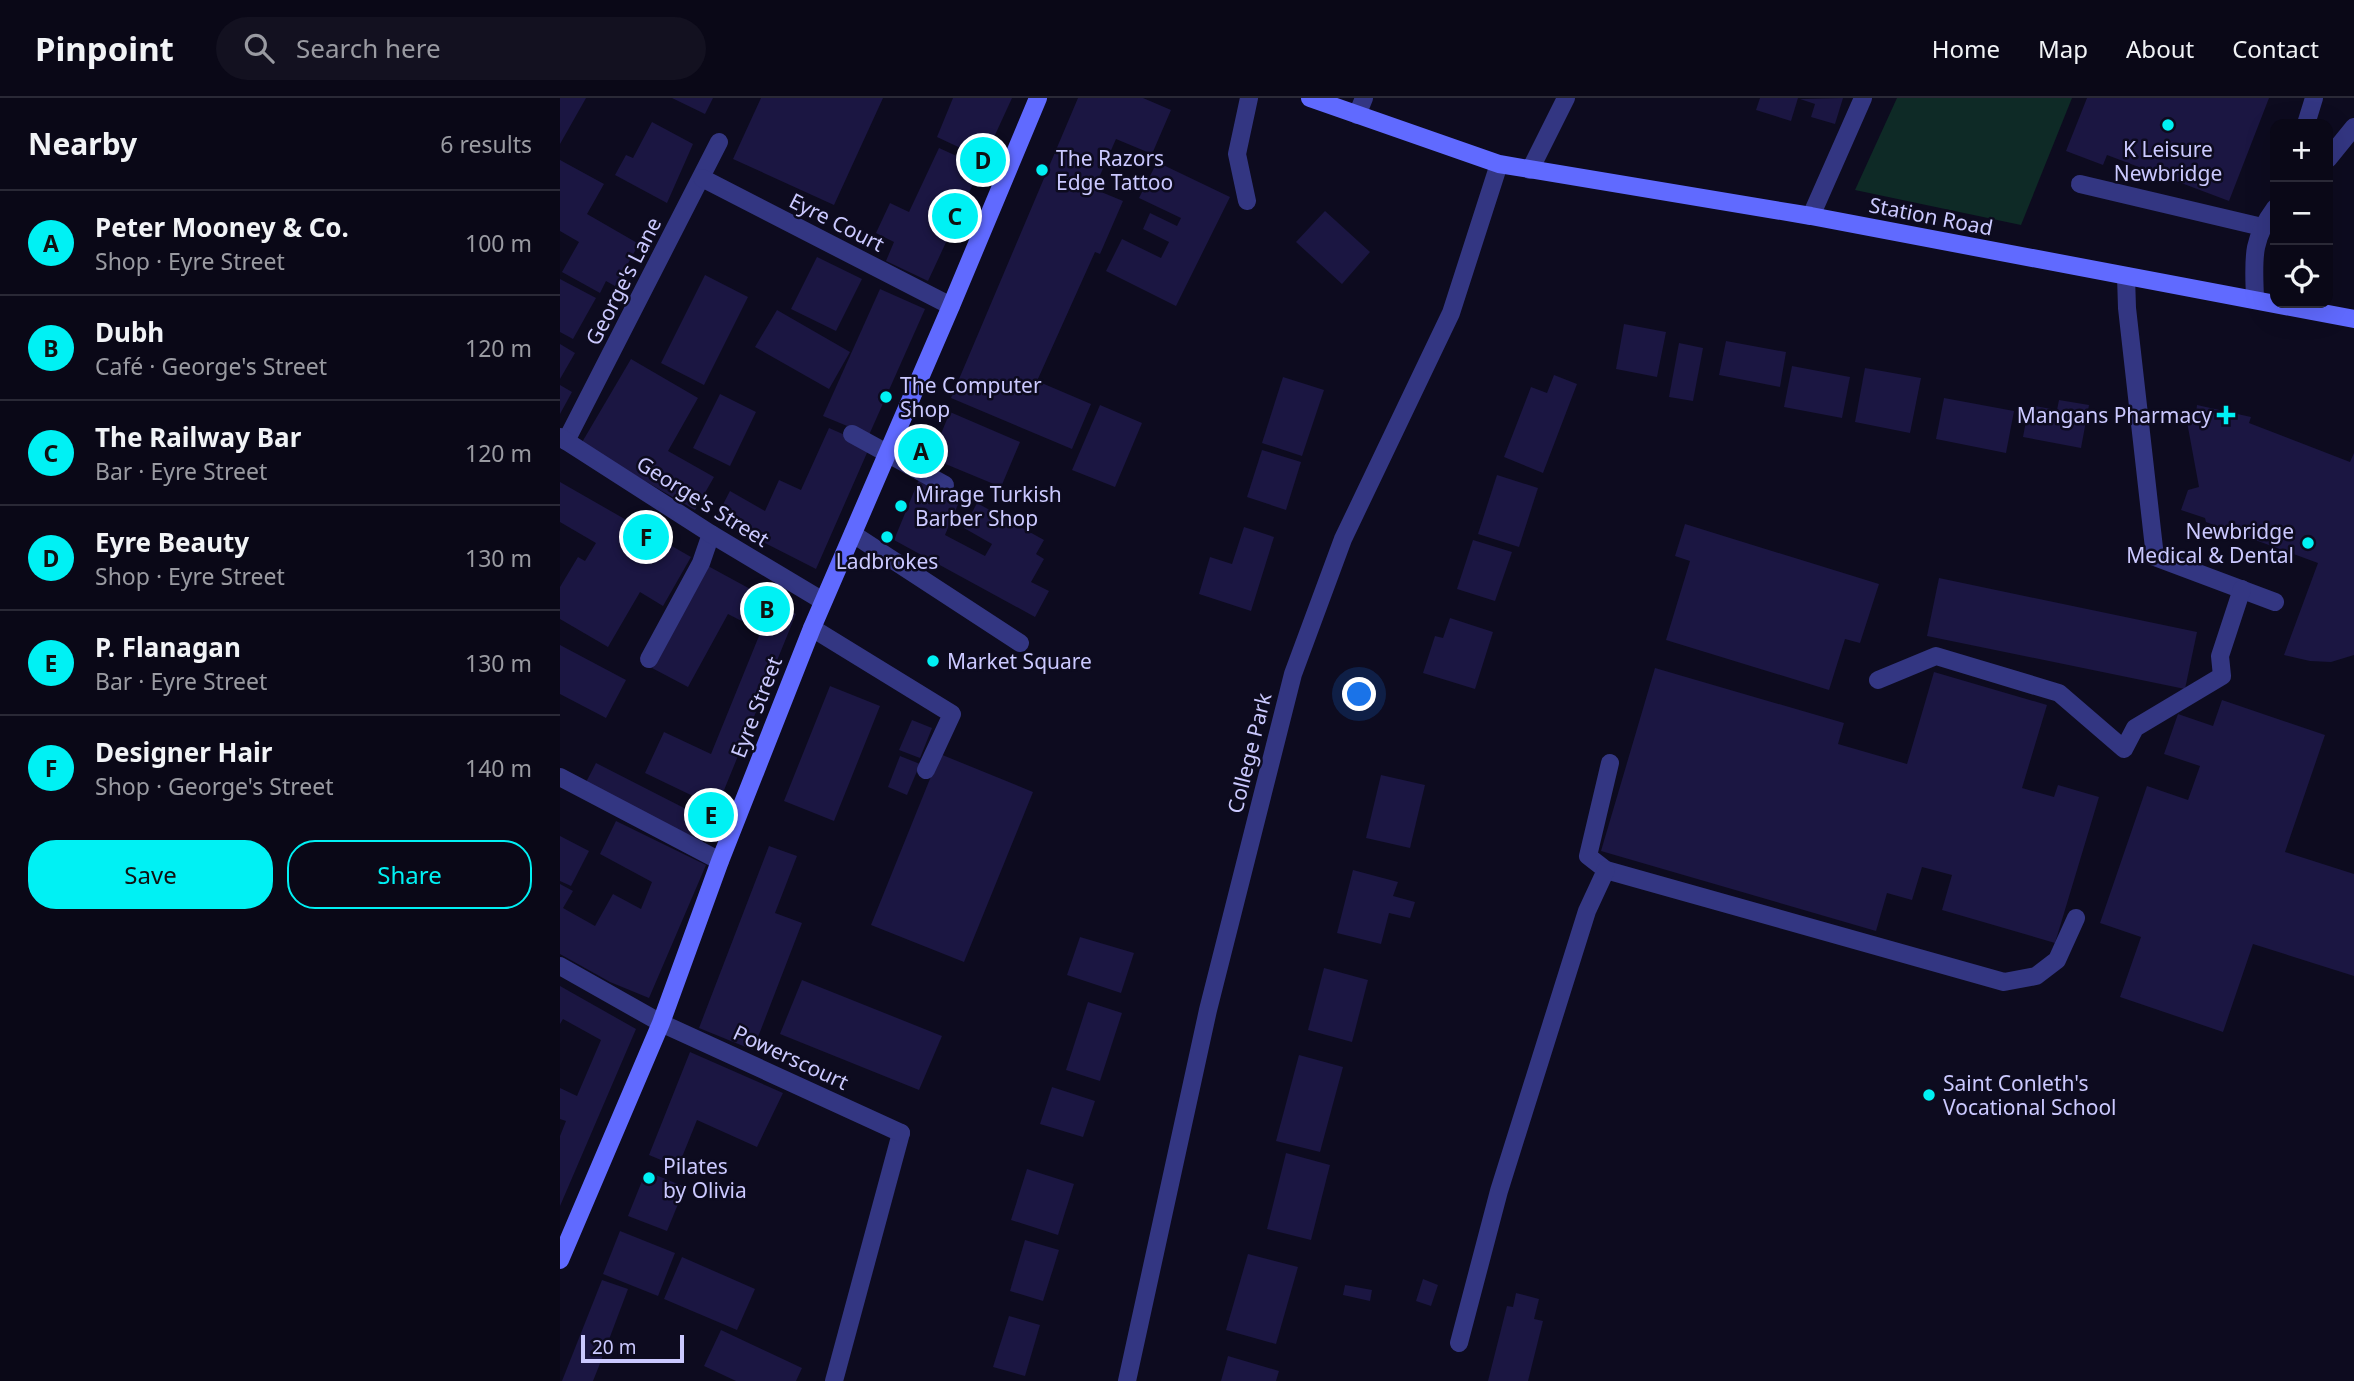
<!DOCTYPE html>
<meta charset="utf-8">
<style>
:root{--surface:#0a0817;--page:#131120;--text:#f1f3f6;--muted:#999aa1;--line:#2a2936;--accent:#00f1f4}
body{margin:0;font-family:"Noto Sans",sans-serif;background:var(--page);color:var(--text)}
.controls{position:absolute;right:21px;top:21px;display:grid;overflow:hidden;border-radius:14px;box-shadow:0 7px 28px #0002}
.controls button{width:63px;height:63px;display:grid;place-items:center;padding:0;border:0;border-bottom:2px solid var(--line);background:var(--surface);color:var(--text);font:35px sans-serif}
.scale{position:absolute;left:21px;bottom:18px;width:103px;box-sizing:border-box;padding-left:7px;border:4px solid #cbc9ff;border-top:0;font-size:19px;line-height:24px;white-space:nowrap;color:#cbc9ff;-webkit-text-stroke:5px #0d0b1f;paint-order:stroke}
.you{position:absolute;left:800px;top:597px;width:24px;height:24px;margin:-18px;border:5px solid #fff;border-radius:50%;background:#1a73e8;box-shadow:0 0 0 10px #1a73e833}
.badge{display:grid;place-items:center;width:46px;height:46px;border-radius:50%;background:var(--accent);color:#111;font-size:23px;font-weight:700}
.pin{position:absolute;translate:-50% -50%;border:4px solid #fff;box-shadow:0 2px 7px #0006}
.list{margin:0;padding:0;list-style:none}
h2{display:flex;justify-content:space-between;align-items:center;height:91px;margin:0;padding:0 28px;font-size:30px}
h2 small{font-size:23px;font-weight:400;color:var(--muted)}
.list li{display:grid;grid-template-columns:46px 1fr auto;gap:21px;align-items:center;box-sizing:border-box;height:105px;padding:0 28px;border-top:2px solid var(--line)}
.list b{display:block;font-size:26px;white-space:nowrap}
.list p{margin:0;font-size:23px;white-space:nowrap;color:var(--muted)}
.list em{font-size:23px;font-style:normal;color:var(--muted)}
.actions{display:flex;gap:14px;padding:21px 28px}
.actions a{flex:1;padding:16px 0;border:2px solid var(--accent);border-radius:28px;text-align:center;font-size:24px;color:var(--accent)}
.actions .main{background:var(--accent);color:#111}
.icon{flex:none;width:38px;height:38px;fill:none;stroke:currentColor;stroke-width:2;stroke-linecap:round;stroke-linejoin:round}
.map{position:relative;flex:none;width:1794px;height:1283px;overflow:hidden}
header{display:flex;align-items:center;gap:42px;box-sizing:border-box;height:98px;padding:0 35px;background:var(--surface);border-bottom:2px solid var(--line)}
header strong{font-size:33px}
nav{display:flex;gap:38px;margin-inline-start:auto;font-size:24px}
.search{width:490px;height:63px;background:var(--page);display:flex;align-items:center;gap:18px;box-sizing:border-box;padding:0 24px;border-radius:38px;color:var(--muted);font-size:26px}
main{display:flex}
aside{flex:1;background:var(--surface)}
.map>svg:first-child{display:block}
.green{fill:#0e2a26}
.building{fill:#1b1642}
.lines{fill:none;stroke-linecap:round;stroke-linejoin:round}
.lane{stroke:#333682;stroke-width:18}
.street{stroke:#333682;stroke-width:18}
.secondary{stroke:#606aff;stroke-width:18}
.poi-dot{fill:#00f1f4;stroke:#0d0b1f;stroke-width:2.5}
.labels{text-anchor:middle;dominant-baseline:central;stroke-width:5;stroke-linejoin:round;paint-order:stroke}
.poi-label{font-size:21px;fill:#cbc9ff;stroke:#0d0b1f;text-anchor:start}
.street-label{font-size:21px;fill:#cbc9ff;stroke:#0d0b1f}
</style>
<header>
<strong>Pinpoint</strong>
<div class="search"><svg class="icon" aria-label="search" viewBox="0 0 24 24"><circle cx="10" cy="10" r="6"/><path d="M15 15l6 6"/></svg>Search here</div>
<nav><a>Home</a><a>Map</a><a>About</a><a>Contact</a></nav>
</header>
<main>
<aside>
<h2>Nearby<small>6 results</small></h2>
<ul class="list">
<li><span class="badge">A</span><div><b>Peter Mooney &amp; Co.</b><p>Shop · Eyre Street</p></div><em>100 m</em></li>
<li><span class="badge">B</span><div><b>Dubh</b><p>Café · George's Street</p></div><em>120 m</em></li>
<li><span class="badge">C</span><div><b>The Railway Bar</b><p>Bar · Eyre Street</p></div><em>120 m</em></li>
<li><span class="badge">D</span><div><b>Eyre Beauty</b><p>Shop · Eyre Street</p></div><em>130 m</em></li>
<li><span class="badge">E</span><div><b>P. Flanagan</b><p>Bar · Eyre Street</p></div><em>130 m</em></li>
<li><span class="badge">F</span><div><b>Designer Hair</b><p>Shop · George's Street</p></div><em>140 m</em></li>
</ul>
<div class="actions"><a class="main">Save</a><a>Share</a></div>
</aside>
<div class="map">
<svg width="1794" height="1283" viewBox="0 0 1794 1283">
<rect width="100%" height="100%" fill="#0d0b1f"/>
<!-- green -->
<path class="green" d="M1337,0H1512L1461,127L1295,92Z"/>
<!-- building -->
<g class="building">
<path d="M0,0H26L0,46Z"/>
<path d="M112,0H153L145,16Z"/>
<path d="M201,0H323L274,107L173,61Z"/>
<path d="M393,0H452L424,61L377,39Z"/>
<path d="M518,0H583L611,12L592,56L556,41L534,91L563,103L540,156L535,154L477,283L531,306L512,351L391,300Z"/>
<path d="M1200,0H1238L1231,23L1196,12Z"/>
<path d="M1283,0L1275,26L1251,19L1255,6L1240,1Z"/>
<path d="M1527,0H1709L1669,103L1547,57L1543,67L1506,53Z"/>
<path d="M92,24L133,46L107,105L55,77L66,57L73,60Z"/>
<path d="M379,50L421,69L368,183L326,163L334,144L316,135L330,105L349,114Z"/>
<path d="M0,62L44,86L27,116L79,146L55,188L46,183L40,195L2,174L19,144L0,133Z"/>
<path d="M597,64L670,99L616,208L546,173L562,141L601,160L609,144L583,131L590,115L617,128L621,120L579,100Z"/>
<path d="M765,113L810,154L782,186L736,144Z"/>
<path d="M257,159L302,181L276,233L231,211Z"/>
<path d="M145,177L188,199L144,287L101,265Z"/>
<path d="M0,181L36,200L13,241L0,234Z"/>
<path d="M320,191L365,211L309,337L263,318Z"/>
<path d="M217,212L290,254L269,291L195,249Z"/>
<path d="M1064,226L1106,234L1097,279L1056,271Z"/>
<path d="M1166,243L1226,254L1220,289L1159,277Z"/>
<path d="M1119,245L1143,250L1133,303L1109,299Z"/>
<path d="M0,246L15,255L0,281Z"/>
<path d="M71,261L138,300L108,353L154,379L135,412L21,346Z"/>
<path d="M1232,268L1290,279L1282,320L1224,309Z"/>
<path d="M1305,270L1361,280L1350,335L1295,324Z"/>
<path d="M994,277L1017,286L983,375L944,359L971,289L987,295Z"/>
<path d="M723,279L764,292L742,358L702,345Z"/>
<path d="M0,287L12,294L0,316Z"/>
<path d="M160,296L196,314L170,368L133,350Z"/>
<path d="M1384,300L1454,313L1446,355L1376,341Z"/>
<path d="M1499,302L1529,307L1521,350L1463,339L1469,307L1497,312Z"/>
<path d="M540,307L582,325L555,389L512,372Z"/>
<path d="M1637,307L1691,319L1689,325L1790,364L1794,355V557L1771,564L1750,563L1724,557L1758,465L1646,424L1645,420L1621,412L1628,392L1639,389L1625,313L1636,315Z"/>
<path d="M390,314L460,344L441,389L371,360Z"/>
<path d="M269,330L310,348L256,471L156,420L170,393L205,413L219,382L241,392Z"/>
<path d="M702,352L741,364L726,412L687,399Z"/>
<path d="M937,377L978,390L959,449L918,436Z"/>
<path d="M360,379L402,397L385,437L425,458L432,446L404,430L417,405L484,442L476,456L484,461L471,484L489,493L475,519L334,442Z"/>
<path d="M0,384L131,459L103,508L80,494L48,549L0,521V489L18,459L25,463L36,445L0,424Z"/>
<path d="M1125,426L1319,486L1300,545L1285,541L1269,592L1106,542L1130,463L1115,458Z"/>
<path d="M684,429L714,439L691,513L639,496L650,459L672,466Z"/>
<path d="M913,442L952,454L935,503L897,491Z"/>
<path d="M148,468L236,516L142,746L24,688L36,665L128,712L133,698L85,675L104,634L151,656L201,533L168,516L128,589L92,570Z"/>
<path d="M1379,480L1637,534L1625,591L1367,538Z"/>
<path d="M890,520L933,534L915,591L863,575L875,538L883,540Z"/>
<path d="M0,547L66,582L46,620L0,596Z"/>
<path d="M1095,570L1284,625L1278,646L1347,666L1374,574L1487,607L1462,690L1494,699L1498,687L1539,699L1495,845L1382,812L1392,777L1362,769L1352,802L1327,795L1316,833L1041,753Z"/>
<path d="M270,588L320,608L274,723L224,703Z"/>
<path d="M1662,602L1765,637L1725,754L1794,776V878L1693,846L1663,934L1560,899L1581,839L1540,825L1587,688L1628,702L1640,668L1604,656L1618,616L1653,628Z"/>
<path d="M352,622L372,630L360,660L339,652Z"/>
<path d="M380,656L473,694L404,864L311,827Z"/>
<path d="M340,658L360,666L347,697L328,689Z"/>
<path d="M821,677L865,687L850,750L806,740Z"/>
<path d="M56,723L146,767L89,900L50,884L0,856V786L13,793L3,810L35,828L53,796L81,811L92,784L40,756Z"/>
<path d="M0,738L29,753L11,788L0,783Z"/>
<path d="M209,748L237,758L215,815L242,825L193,952L139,930Z"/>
<path d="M793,772L838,784L833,798L855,804L850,820L829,815L821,846L777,835Z"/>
<path d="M520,839L574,855L561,895L507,877Z"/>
<path d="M764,870L808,882L792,944L748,932Z"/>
<path d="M242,882L382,938L359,992L220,936Z"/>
<path d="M0,888L76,931L0,1108V1038L6,1023L0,1021V990L17,998L41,942L3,921L0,926Z"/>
<path d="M528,904L562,915L540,983L506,972Z"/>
<path d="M130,954L223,995L197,1049L137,1022L118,1069L89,1057Z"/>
<path d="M739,957L783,969L760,1054L716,1043Z"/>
<path d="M492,989L535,1003L523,1039L480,1026Z"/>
<path d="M726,1055L770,1067L751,1142L707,1131Z"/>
<path d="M467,1071L514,1086L498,1137L451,1122Z"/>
<path d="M86,1073L125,1089L107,1133L68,1118Z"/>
<path d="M60,1133L115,1155L98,1198L43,1176Z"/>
<path d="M465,1142L499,1152L483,1203L450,1193Z"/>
<path d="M688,1156L738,1169L716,1246L666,1232Z"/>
<path d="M122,1159L195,1191L177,1232L104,1201Z"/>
<path d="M863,1181L878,1187L871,1208L856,1203Z"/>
<path d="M42,1182L68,1191L39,1268L33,1283H2Z"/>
<path d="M785,1187L812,1192L810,1203L783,1197Z"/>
<path d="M956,1195L979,1201L974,1221L983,1223L968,1283H928L947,1208L953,1209Z"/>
<path d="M449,1218L480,1227L465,1278L433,1269Z"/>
<path d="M161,1232L242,1270L236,1283H176L144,1268Z"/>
<path d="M668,1258L719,1273L716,1283H661Z"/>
</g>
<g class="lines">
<!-- lane -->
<g class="lane">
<path d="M1746,26L1754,0"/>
<path d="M1768,61L1794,29"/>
<path d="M1520,86L1702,129"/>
<path d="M687,103L677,56L689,0"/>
<path d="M1566,178L1567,210L1595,459L1715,504"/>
<path d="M1695,202C1694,162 1690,144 1715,110"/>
<path d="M292,336L385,387"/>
<path d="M6,343L159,44"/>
<path d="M293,436L460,545"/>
<path d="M252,530L392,616L366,672"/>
<path d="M89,561L141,465L151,436"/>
<path d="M1318,582L1376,558L1499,595L1564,651L1575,630L1662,578L1660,558L1682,491"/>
<path d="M1050,665L1028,758L1046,772L1444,884L1476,878L1497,862L1516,820"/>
<path d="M899,1245L939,1093L1027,813L1046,772"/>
<path d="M274,1283L341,1035"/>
</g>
<!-- street -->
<g class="street">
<path d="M797,17L804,0"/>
<path d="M970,72L1006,0"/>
<path d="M142,80L391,208"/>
<path d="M1251,118L1303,0"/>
<path d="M0,339L151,436L263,503"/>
<path d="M0,679L160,763"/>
<path d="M0,868L101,925L341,1035"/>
<path d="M567,1283L648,912L733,576L783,441L891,215L939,66"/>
</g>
<!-- secondary -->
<g class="secondary">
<path d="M750,0L939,66L1251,118L1794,221"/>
<path d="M0,1162L101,925L160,763L252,530L391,208L478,0"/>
</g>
</g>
<!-- markers -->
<g class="poi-dot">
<circle cx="1608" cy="27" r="7"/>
<circle cx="482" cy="72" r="7"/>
<circle cx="326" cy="299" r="7"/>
<path d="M1662.5 306.5h7v7h7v7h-7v7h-7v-7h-7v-7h7z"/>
<circle cx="341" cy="408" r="7"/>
<circle cx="327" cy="439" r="7"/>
<circle cx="1748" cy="445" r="7"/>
<circle cx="373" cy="563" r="7"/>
<circle cx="1369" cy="997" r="7"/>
<circle cx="89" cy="1080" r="7"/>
</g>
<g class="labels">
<!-- poi labels -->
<g class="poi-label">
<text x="1608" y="51" text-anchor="middle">K Leisure<tspan x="1608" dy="24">Newbridge</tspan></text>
<text x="496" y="60">The Razors<tspan x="496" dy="24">Edge Tattoo</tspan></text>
<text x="340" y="287">The Computer<tspan x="340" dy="24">Shop</tspan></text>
<text x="1652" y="317" text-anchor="end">Mangans Pharmacy</text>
<text x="355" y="396">Mirage Turkish<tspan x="355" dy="24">Barber Shop</tspan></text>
<text x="1734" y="433" text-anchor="end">Newbridge<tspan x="1734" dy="24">Medical &amp; Dental</tspan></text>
<text x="327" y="463" text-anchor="middle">Ladbrokes</text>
<text x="387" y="563">Market Square</text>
<text x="1383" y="985">Saint Conleth's<tspan x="1383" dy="24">Vocational School</tspan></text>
<text x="103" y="1068">Pilates<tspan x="103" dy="24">by Olivia</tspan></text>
</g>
<!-- street labels -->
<g class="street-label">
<text transform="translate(1371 118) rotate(11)">Station Road</text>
<text transform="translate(277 124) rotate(27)">Eyre Court</text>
<text transform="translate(63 183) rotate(-63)">George's Lane</text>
<text transform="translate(143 403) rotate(32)">George's Street</text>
<text transform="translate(196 609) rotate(-69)">Eyre Street</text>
<text transform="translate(689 655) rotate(-76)">College Park</text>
<text transform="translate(231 959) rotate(25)">Powerscourt</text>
</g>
</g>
</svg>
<div class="controls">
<button>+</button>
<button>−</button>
<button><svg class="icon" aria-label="locate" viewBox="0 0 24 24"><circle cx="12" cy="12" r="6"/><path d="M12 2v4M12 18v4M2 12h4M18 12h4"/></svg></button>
</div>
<div class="scale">20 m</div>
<div class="you"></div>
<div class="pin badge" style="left:361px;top:353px">A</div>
<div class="pin badge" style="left:207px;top:511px">B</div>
<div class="pin badge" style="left:395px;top:118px">C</div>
<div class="pin badge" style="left:423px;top:62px">D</div>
<div class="pin badge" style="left:151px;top:717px">E</div>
<div class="pin badge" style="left:86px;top:439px">F</div>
</div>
</main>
